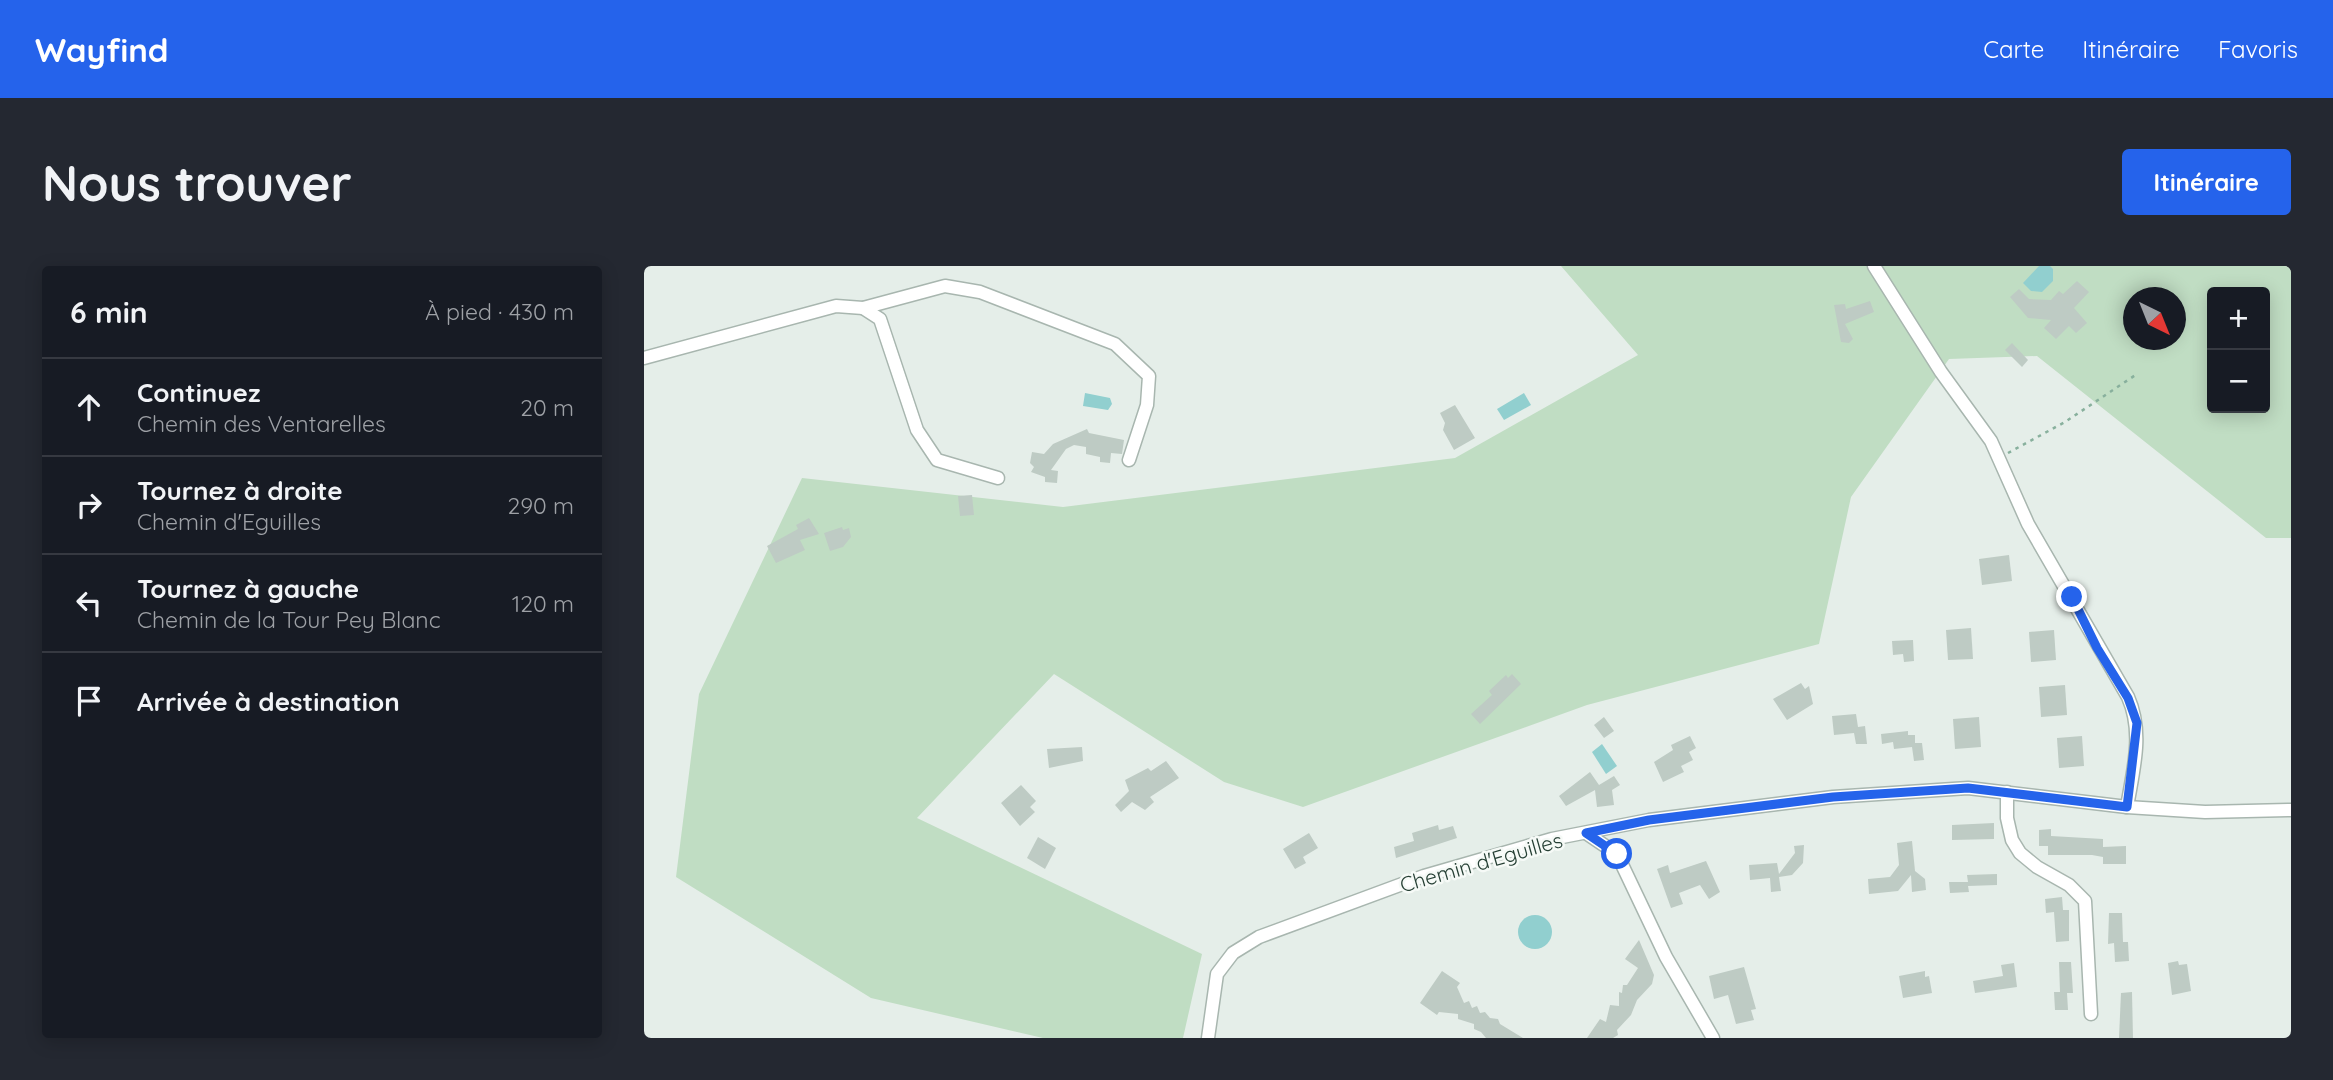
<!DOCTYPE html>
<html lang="fr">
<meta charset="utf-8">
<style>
:root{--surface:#171b24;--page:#242831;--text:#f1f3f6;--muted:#9ea1a6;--line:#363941;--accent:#2563eb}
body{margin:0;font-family:Quicksand,sans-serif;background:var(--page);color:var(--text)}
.controls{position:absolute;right:21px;top:21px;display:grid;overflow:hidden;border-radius:7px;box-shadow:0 4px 18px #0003}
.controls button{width:63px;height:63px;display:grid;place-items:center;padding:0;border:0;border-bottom:2px solid var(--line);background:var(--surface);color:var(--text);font:35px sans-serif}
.compass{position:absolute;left:1479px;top:21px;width:63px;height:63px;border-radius:50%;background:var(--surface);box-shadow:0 4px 18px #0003;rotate:137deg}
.stop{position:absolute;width:21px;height:21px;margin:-16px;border:5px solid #2563eb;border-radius:50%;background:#fff}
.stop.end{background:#2563eb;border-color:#fff;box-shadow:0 2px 7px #0008}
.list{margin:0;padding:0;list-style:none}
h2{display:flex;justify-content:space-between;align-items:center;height:91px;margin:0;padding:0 28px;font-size:30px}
h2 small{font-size:23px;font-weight:400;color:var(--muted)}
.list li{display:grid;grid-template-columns:46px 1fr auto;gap:21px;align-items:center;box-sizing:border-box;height:98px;padding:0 28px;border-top:2px solid var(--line)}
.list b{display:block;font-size:26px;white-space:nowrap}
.list p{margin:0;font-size:23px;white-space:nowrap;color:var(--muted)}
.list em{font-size:23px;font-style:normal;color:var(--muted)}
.icon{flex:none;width:38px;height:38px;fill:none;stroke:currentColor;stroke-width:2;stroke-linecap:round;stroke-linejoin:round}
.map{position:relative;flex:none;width:1647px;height:772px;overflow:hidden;border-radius:7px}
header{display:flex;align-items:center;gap:42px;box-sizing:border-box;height:98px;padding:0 35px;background:var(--accent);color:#fff}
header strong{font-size:33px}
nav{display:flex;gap:38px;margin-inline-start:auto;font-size:24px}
.intro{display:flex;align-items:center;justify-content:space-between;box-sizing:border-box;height:168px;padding:0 42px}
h1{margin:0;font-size:49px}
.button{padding:18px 32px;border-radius:7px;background:var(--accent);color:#fff;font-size:24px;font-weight:700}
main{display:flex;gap:42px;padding:0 42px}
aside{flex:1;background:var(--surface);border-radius:7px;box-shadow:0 4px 18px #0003}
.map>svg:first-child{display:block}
.green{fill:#c0ddc3;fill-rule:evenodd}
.water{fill:#91cfcf}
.building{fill:#becbc4}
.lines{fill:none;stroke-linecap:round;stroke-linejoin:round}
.street-casing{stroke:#a8b6af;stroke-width:15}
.path{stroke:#88b09d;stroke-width:2.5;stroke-dasharray:3.5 5;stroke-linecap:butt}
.street{stroke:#fff;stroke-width:12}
.route{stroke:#2563eb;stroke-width:9}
.labels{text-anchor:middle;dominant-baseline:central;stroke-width:5;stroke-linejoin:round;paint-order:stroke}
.street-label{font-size:21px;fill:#253f34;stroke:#f6faf7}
</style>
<header>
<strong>Wayfind</strong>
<nav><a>Carte</a><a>Itinéraire</a><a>Favoris</a></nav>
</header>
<div class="intro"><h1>Nous trouver</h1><a class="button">Itinéraire</a></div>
<main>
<aside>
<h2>6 min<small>À pied · 430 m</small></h2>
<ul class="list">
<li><svg class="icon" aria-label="ahead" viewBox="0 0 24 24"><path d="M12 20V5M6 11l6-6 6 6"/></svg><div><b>Continuez</b><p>Chemin des Ventarelles</p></div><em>20 m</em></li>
<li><svg class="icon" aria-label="right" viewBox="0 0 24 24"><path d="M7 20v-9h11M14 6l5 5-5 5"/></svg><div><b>Tournez à droite</b><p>Chemin d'Eguilles</p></div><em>290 m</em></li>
<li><svg class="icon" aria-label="left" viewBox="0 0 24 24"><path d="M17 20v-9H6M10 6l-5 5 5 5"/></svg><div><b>Tournez à gauche</b><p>Chemin de la Tour Pey Blanc</p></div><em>120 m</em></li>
<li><svg class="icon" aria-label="arrive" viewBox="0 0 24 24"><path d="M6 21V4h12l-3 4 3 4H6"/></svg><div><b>Arrivée à destination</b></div></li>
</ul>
</aside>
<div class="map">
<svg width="1647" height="772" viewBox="0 0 1647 772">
<rect width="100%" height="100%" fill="#e5eee9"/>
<!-- green -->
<path class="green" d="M917,0H1647V272H1622L1393,90L1305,93L1207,231L1175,378L943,439L659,541L580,516L410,408L273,552L558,688L539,772H399L227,732L32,611L55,428L158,212L419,241L811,192L994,89ZM1568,26H1621V142H1568ZM1490,32H1532V74H1490Z"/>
<!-- water -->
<g class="water">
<path d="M1395,0H1406L1409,3V15L1398,26L1387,25L1379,17Z"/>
<path d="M441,127L466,132L468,138L464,144L439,140Z"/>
<path d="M880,127L887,139L860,154L853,143Z"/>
<path d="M958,478L973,500L962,508L948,486Z"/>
<circle cx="891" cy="666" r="17"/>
</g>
<!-- building -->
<g class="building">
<path d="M1433,15L1445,26L1430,42L1443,57L1432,67L1425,60L1412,73L1400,62L1407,54L1384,52L1366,31L1375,23L1385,33L1407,34L1415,25L1419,28Z"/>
<path d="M1226,35L1230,46L1201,58L1209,73L1205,77L1197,76L1190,39L1201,38L1202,43Z"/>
<path d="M1368,77L1384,94L1378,101L1361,84Z"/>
<path d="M811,139L831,172L810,184L799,164L801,157L796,147Z"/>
<path d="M443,163L445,167L480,174L478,188L467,187L466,197L456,196V191L442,188V181L430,179L422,183L407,204L414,205L413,217L401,216V211L387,206L390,201L386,197L388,186L400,188L409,178Z"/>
<path d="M328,229L330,249L316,250L314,230Z"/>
<path d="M165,252L175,268L156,274L161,284L132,297L123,280L154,263L152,259Z"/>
<path d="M198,261L199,264L205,262L207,271L199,281L186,285L180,267Z"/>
<path d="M1365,289L1368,315L1338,319L1335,293Z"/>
<path d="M1327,362L1329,393L1304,394L1302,364Z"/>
<path d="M1410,364L1412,394L1387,396L1385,366Z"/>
<path d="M1269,374L1270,395L1260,396L1259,388L1249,389L1248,375Z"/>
<path d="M868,408L877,418L836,458L827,448L848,429L845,425L862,409L864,412Z"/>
<path d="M1157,417L1161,423L1165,420L1169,438L1143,454L1129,433Z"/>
<path d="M1421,419L1423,449L1397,451L1395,421Z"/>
<path d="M1212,448L1214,461L1221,460L1223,478H1212L1210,467L1190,469L1188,450Z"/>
<path d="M960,451L970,465L960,472L950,459Z"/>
<path d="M1335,451L1337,481L1311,483L1309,453Z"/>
<path d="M1264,465V469H1271V477H1278L1280,494L1270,495L1268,481L1250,483L1249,476L1238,478L1237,468Z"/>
<path d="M1046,470L1052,482L1045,486L1049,494L1037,500L1040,506L1019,516L1010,496L1029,484L1027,479Z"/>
<path d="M1438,470L1440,500L1415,502L1413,472Z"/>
<path d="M438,481L439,495L405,502L403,483Z"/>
<path d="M522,495L535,512L506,531L510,536L501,544L488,536L477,546L471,539L485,525L481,514L504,502L507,505Z"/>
<path d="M946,506L955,519L970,510L976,519L968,524L970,539L953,541L951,524L922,540L915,530Z"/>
<path d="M377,519L392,535L386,541L391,546L376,560L357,537Z"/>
<path d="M1350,557V573L1308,574V559Z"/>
<path d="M794,559L795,564L809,560L813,572L752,592L750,581L770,575L768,567Z"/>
<path d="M1407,563V570L1459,573V581L1482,580V598H1459V591L1448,589H1404V580H1395V564Z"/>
<path d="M665,567L674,582L659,591L662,597L651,603L639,583Z"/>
<path d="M394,571L412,582L401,603L383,592Z"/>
<path d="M1268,575L1271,605L1281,613L1282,624L1268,626L1267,609L1254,625L1225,628L1224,613L1246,611L1255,599L1253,577Z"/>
<path d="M1160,579L1159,597L1148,609L1135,611L1137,625L1127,626L1126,612L1106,614L1105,599L1133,597L1135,608L1151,587L1150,580Z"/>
<path d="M1062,595L1076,626L1065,633L1056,619L1035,627L1039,638L1027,642L1013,603L1024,599L1026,607Z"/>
<path d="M1353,608V619L1324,620L1325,626L1306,627L1305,616H1324L1323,609Z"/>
<path d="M1418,631L1419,644H1425V675L1412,676L1410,646L1402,647L1401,633Z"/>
<path d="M1465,647H1478L1479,676H1484L1485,695L1471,696L1470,677L1464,678Z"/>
<path d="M995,674L1010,709L1008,718L993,734L987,749L973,764L974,769L969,772H943L956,753L962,756L966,739L975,740V726L978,727L979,719H983L994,702L981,693Z"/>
<path d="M1534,695L1535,699L1543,698L1547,725L1528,729L1524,697Z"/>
<path d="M1415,696H1427L1429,727H1423L1424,744H1411L1410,726H1416Z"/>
<path d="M1370,697L1373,721L1331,727L1329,715L1359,710L1357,699Z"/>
<path d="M1100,701L1112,743L1107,744L1110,754L1092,758L1084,729L1070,733L1065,710Z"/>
<path d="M798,705L816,717L813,721L820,737L825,735L828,742L833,740L836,747L841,746L846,752L854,753L856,758L879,772H842L837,766L830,763V758L814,753V748L795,746L793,749L776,737Z"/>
<path d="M1281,705V711L1285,710L1288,727L1259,732L1255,710Z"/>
<path d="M1488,726L1489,772H1475L1477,727Z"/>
</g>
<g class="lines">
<!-- street casing -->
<g class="street-casing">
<g id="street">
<path d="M1230,0L1297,106L1347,175L1384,258L1484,431C1500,467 1489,504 1483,541"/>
<path d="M219,42L236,53L273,164L293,194L354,212"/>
<path d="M0,92L192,40L219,42L301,20L336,26L471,78L505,110L503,139L485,194"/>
<path d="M1363,526V552L1368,574L1376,587L1393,601L1425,619L1441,635L1447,748"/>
<path d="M942,567L973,588L1022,691L1069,772"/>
<path d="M564,772L573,708L589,687L615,671L780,610L908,573L1005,554L1189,531L1324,522L1483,541L1561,546L1647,544"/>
</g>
</g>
<!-- path -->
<path class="path" d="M1364,187L1421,156L1493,108"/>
<!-- street -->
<use href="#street" class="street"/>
</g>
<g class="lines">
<!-- route -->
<path class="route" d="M973,588L942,567L1005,554L1189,531L1324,522L1483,541L1493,457L1484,432L1453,382L1428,331"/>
</g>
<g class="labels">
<!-- street labels -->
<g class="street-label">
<text transform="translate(837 596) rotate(-16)">Chemin d'Eguilles</text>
</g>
</g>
</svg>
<div class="controls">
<button>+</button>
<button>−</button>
</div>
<svg class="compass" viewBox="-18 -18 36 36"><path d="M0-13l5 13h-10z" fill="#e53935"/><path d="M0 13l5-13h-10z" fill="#9ea1a6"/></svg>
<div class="stop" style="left:973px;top:588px"></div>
<div class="stop end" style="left:1428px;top:331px"></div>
</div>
</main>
